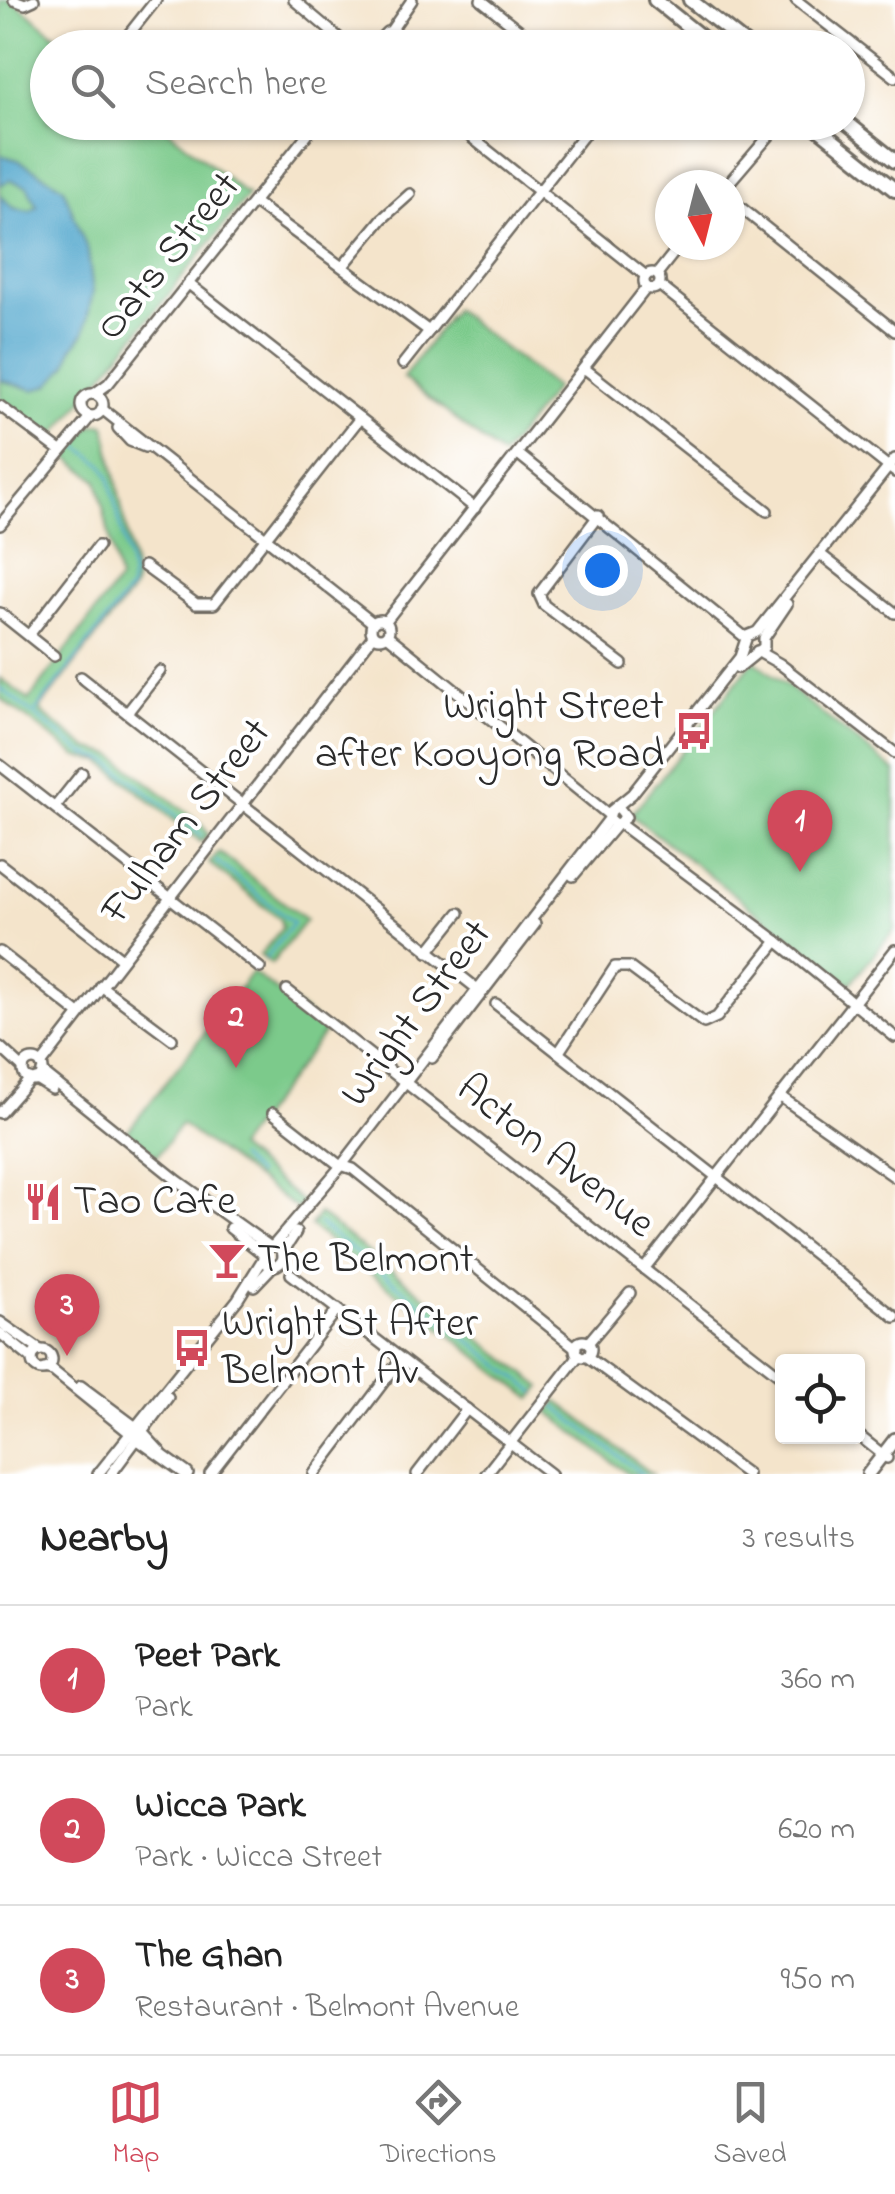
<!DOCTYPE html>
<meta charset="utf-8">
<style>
:root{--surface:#fff;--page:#f6f6f6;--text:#222;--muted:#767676;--line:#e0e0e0;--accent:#d1495b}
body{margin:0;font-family:"Indie Flower",sans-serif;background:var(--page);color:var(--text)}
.controls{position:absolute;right:30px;bottom:30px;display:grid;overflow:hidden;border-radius:10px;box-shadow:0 2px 8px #0004}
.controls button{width:90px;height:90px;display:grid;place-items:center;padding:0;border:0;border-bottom:2px solid var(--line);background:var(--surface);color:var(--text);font:50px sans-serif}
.compass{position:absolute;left:655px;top:170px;width:90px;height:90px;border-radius:50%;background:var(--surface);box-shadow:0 2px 8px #0004;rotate:173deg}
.you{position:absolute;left:602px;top:570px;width:35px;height:35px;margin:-25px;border:8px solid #fff;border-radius:50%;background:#1a73e8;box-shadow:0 0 0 15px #1a73e833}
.badge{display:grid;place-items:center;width:65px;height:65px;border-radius:50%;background:var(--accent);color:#fff;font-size:32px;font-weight:700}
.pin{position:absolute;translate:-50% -82px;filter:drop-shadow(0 2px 5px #0008)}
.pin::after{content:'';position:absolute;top:52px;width:35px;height:30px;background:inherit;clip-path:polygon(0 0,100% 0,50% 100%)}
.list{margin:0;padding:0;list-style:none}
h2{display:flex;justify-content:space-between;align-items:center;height:130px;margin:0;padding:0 40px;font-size:42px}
h2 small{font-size:32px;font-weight:400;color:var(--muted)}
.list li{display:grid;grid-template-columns:65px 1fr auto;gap:30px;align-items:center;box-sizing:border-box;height:150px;padding:0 40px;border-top:2px solid var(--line)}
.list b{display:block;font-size:38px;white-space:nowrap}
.list p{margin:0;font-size:32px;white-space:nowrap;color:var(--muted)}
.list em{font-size:32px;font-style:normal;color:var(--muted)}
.icon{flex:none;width:55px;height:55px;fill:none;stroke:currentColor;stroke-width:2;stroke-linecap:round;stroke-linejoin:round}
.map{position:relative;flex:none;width:895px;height:1474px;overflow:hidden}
.search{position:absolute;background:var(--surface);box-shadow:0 2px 8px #0004;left:30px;right:30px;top:30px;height:110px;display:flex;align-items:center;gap:25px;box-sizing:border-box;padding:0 35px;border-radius:55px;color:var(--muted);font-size:38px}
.sheet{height:580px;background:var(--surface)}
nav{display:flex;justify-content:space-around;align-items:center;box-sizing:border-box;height:140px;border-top:2px solid var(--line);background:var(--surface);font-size:28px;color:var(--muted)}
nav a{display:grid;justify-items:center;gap:5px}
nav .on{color:var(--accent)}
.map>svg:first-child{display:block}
.green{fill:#7bca8b;stroke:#537a5b;stroke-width:2.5}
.water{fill:#4fa6cc;stroke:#3d687c;stroke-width:2.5}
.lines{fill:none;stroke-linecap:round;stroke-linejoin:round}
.stream{stroke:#4fa6cc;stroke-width:2.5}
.minor-casing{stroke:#716c63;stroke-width:14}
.major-casing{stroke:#716c63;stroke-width:16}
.highway-casing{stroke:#716c63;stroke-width:18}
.minor{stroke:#fff;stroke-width:9}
.major{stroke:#fff;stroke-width:11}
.highway{stroke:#fff;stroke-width:12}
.labels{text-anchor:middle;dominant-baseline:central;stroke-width:8;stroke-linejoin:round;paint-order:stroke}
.street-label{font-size:42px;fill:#2b2b2b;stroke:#fff}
.poi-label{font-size:42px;fill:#2b2b2b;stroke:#fff;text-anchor:start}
</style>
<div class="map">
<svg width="895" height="1474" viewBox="0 0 895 1474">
<rect width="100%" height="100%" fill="#fff"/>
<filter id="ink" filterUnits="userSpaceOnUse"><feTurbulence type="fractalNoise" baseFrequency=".01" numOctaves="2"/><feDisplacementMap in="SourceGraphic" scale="20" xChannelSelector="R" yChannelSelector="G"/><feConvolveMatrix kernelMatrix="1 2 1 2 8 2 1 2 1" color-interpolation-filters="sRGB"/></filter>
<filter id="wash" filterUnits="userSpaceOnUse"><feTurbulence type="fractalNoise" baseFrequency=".0048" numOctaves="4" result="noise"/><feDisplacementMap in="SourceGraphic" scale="40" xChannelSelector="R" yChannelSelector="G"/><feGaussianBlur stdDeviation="2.25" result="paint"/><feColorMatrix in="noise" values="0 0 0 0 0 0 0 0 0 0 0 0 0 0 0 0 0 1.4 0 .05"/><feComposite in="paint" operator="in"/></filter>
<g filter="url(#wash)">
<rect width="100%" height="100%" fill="#f4e4cb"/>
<!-- green -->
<g class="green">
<path d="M0,0H12L70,47L48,48V122L160,123L248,196L51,440L0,399Z"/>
<path d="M454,309L555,388L502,456L403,378Z"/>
<path d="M100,424L105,425L136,579L133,590L41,707L42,713L87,748L113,755L202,824L208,835L201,842L101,761L78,757L0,698V678L29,700L119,580L97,480L66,456L91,426Z"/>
<path d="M754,660L895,771V929L850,984L631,815Z"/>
<path d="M219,852L306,920L271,964L260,955L282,928L280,919L209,863Z"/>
<path d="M252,972L327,1029L237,1148L303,1203L297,1209L181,1124L157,1156L127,1132Z"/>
<path d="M319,1214L542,1387L532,1399L310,1226Z"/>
<path d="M557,1401L652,1474H628L548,1412Z"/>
</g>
<!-- water -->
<path class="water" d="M0,155L18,160L63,187L88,252L93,292L84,333L72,349L68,364L49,385L34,390L0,380V195L13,208L30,211L37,206L27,186L10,180L0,185Z"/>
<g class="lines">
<!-- stream -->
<g class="stream">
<path d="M0,688L83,753L108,761L201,835"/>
<path d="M35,712L130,589L132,576L109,477L103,465L78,446"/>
<path d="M216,861L293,923L266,958"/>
<path d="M238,1158L257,1175"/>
<path d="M319,1224L535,1392"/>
<path d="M555,1407L642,1474"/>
</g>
</g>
</g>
<g filter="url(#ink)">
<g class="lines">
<!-- minor casing -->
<g class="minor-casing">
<g id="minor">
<path d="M14,0L25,4L34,0"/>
<path d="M294,0L351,48"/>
<path d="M481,0L542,48"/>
<path d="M796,0L895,77"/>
<path d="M130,33L148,48"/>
<path d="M118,48L156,0"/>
<path d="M371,48L387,32"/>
<path d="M379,48L412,0"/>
<path d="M452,122L646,276"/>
<path d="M727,185L781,122"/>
<path d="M730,199L895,331"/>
<path d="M255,203L429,331"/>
<path d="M344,265L382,219L410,194"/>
<circle cx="652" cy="281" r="8"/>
<path d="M657,274L680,245"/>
<path d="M190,285L475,508"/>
<path d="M659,285L895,472"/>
<path d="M403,364L594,122"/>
<path d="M584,368L767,511"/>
<path d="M94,394L108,384L317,122"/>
<circle cx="92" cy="405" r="11"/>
<path d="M0,406L59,450"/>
<path d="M102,409L373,623"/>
<path d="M118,428L130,441L145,447"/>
<path d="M518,454L746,638"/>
<path d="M598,516L539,594L544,605L622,664"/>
<path d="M0,525L91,416"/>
<path d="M820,554L895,613"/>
<path d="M144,566L196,604H214L360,418"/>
<path d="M0,613L54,656"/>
<circle cx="380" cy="629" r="9"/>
<path d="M385,622L647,287"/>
<path d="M29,635L98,546"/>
<path d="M387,635L609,815"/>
<path d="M757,651L780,664L895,753"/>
<path d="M738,668L764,647V638L787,604"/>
<path d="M81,677L480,991"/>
<path d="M127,713L160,671"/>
<path d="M0,765L260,968"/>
<path d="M55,807L82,773"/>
<path d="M619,808L626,817L616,825L609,819L611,811L632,794L740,657L747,636L757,632L895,459"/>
<path d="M621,825L777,941L895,1037"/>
<path d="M0,864L122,959"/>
<path d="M573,876L616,825"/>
<path d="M0,952L79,1014"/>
<path d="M428,952L459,913"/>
<path d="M101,986L172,1039"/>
<path d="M287,990L782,1377"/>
<path d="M496,1004L895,1317"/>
<path d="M0,1047L23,1068"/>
<path d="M559,1052L615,967H629L704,1023L717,1017L777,941"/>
<path d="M432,1058L535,924"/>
<circle cx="33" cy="1070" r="10"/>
<path d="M41,1065L373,636"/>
<path d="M42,1072L178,1181L269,1246"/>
<path d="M36,1079L52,1089"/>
<path d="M781,1097L895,1177"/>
<path d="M0,1113L30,1079"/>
<path d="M273,1113L338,1164L353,1169L576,1348"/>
<path d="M230,1228L263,1254"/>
<path d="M274,1245L342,1165L609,819"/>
<circle cx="273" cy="1256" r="10"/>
<path d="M283,1252L296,1232"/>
<path d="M644,1269L895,950"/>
<path d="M291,1274L551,1474"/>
<path d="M254,1286L273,1266"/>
<path d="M0,1322L40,1350"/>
<path d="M0,1333L32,1359"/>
<circle cx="583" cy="1349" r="8"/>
<path d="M588,1343L630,1293"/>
<circle cx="42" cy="1360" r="10"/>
<path d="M586,1356L747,1474"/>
<path d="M44,1369L53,1371L130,1433"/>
<path d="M81,1386L136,1427"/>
<path d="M858,1435L887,1458"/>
<path d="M98,1474L238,1299L263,1259"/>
<path d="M111,1474L168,1397"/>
<path d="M210,1474L338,1309"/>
<path d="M314,1474L401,1359"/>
<path d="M417,1474L467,1409"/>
<path d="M486,1474L579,1355"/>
</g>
</g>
<!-- major casing -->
<g class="major-casing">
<g id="major">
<path d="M136,1427L160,1453"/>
<path d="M130,1433L187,1474"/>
<path d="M868,1474L895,1439"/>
</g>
</g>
<!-- highway casing -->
<g class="highway-casing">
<g id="highway">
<path d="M655,0L715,48"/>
<path d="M690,0L751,48"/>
<path d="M810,122L895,190"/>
<path d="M846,122L895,161"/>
</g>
</g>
<!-- minor -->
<use href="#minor" class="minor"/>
<!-- major -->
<use href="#major" class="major"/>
<!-- highway -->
<use href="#highway" class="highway"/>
</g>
</g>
<!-- icons -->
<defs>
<g id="bus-bare" transform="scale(3)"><path d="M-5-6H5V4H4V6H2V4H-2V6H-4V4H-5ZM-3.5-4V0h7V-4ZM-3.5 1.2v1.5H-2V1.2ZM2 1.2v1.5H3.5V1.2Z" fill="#d1495b" stroke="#fff" stroke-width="2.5" paint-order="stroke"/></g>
<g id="restaurant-bare" transform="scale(3)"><path d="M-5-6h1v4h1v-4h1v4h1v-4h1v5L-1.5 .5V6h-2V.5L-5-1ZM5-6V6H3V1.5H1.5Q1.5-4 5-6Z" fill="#d1495b" stroke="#fff" stroke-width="2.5" paint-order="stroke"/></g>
<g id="bar-bare" transform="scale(3)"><path d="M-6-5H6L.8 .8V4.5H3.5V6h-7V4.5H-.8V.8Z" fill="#d1495b" stroke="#fff" stroke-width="2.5" paint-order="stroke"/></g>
</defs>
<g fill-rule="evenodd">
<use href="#bus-bare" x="694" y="731"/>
<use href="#restaurant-bare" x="43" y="1202"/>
<use href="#bar-bare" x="227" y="1260"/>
<use href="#bus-bare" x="192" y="1348"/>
</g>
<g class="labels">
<!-- street labels -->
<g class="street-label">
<text transform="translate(169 257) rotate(-51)">Oats Street</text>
<text transform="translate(187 822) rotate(-52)">Fulham Street</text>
<text transform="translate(417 1014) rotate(-53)">Wright Street</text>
<text transform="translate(555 1157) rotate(38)">Acton Avenue</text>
</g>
<!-- poi labels -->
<g class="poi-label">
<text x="664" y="707" text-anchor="end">Wright Street<tspan x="664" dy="48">after Kooyong Road</tspan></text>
<text x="73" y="1202">Tao Cafe</text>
<text x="257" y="1260">The Belmont</text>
<text x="222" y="1324">Wright St After<tspan x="222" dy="48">Belmont Av</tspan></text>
</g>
</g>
</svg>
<div class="controls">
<button><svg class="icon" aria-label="locate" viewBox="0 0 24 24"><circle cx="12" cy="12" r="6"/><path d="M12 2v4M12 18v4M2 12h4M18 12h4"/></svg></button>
</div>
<svg class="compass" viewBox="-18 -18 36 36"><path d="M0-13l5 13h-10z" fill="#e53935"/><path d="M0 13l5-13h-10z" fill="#767676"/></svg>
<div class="you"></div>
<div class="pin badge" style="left:800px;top:872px">1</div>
<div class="pin badge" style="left:236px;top:1068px">2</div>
<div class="pin badge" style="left:67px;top:1356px">3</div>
<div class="search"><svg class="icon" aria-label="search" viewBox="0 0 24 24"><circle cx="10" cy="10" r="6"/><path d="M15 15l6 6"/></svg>Search here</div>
</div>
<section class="sheet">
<h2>Nearby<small>3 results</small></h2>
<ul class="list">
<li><span class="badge">1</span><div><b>Peet Park</b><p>Park</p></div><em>360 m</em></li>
<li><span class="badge">2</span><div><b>Wicca Park</b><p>Park · Wicca Street</p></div><em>620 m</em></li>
<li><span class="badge">3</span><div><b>The Ghan</b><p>Restaurant · Belmont Avenue</p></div><em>950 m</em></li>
</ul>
</section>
<nav>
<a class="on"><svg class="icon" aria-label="map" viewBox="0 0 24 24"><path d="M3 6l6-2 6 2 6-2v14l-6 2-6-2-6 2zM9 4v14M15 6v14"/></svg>Map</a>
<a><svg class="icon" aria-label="directions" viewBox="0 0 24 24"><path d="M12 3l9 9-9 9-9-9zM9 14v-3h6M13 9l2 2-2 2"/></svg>Directions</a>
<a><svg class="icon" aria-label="saved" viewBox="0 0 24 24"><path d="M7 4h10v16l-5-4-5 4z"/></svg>Saved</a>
</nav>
